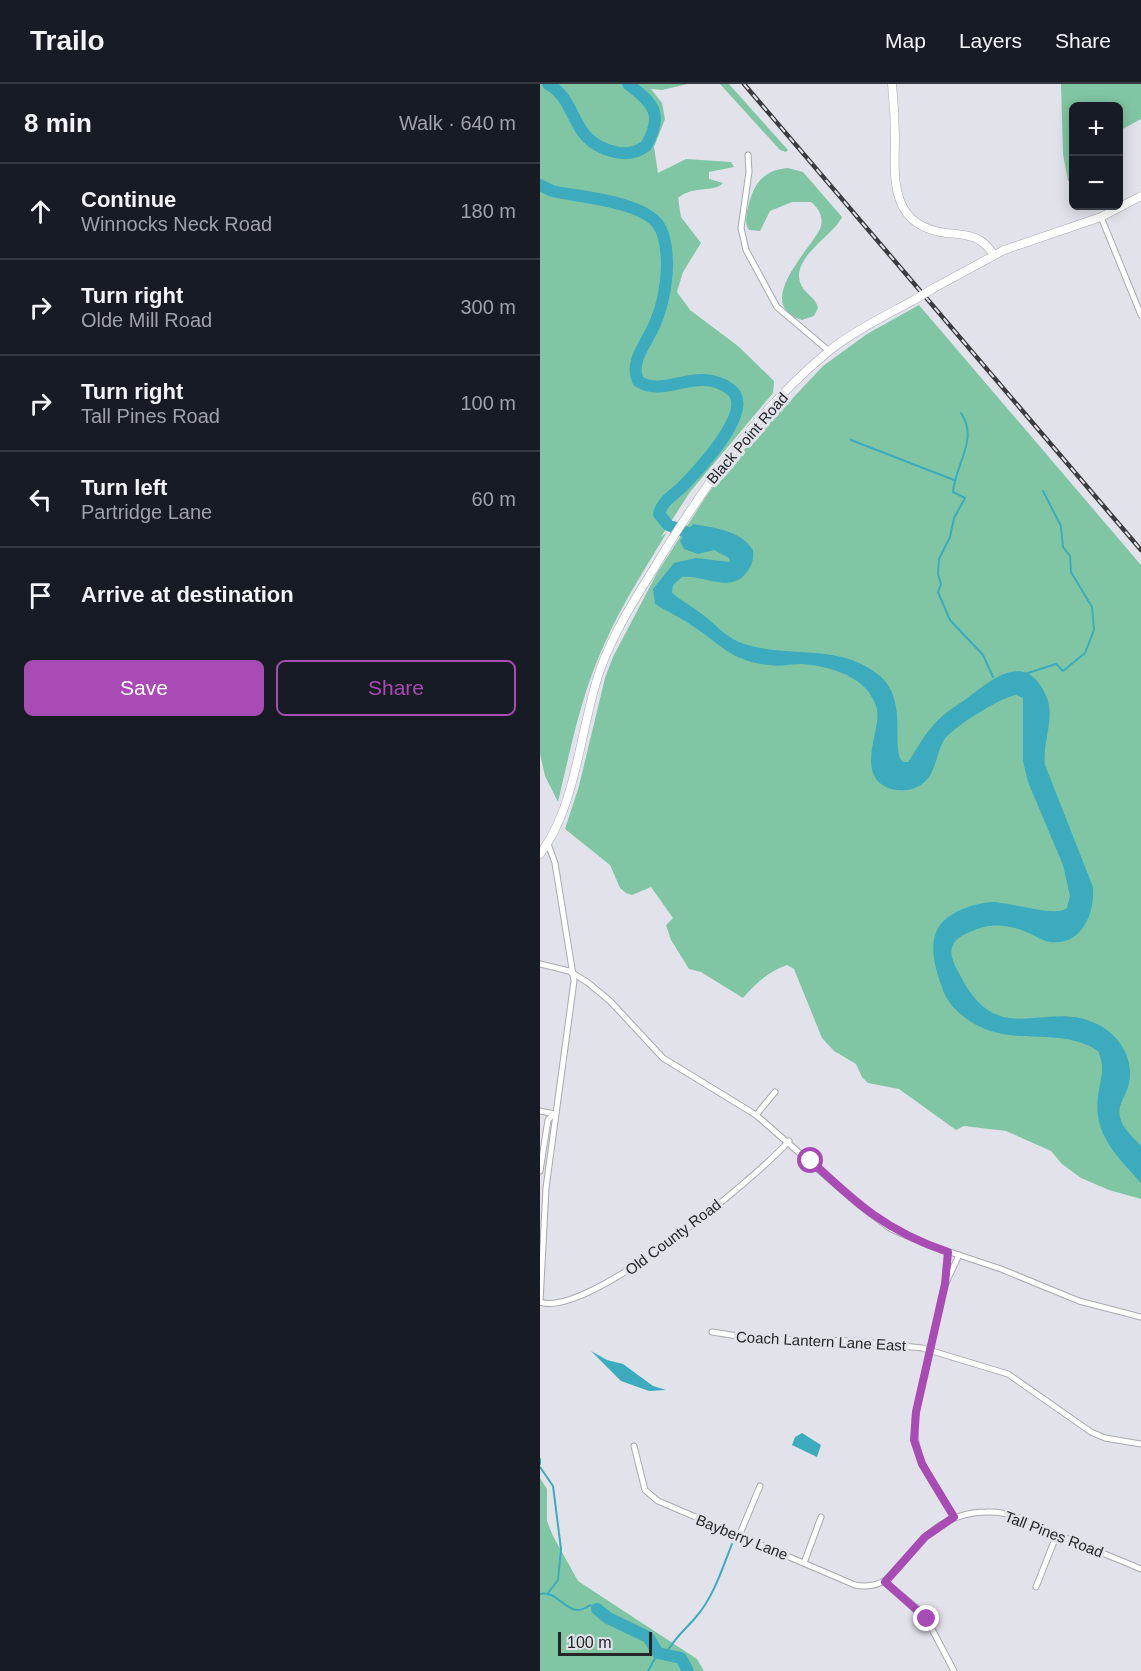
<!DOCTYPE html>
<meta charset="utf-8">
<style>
:root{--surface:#171b24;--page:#242831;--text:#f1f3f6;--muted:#9ea1a6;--line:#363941;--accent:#a94bb4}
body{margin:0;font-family:Arial,sans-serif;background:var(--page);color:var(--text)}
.controls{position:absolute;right:18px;top:18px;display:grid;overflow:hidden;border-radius:9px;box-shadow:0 3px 15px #0003}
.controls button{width:54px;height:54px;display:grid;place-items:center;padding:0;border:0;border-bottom:2px solid var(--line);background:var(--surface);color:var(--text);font:30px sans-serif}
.scale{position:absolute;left:18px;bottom:15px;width:94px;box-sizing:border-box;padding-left:6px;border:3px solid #262629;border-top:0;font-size:16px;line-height:21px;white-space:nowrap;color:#262629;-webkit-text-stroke:4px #e2e3ea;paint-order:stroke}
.stop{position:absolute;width:18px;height:18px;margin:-14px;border:4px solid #a94bb4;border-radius:50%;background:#fff}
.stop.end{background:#a94bb4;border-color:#fff;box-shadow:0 2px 6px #0008}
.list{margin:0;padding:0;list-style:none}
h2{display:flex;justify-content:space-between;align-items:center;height:78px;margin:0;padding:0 24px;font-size:26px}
h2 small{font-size:20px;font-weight:400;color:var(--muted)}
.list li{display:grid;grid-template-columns:39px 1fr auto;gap:18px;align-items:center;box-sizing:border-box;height:96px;padding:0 24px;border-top:2px solid var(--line)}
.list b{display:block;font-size:22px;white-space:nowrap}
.list p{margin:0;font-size:20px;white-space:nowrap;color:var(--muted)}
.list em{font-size:20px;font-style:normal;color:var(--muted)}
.actions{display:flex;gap:12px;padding:18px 24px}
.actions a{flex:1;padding:14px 0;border:2px solid var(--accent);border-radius:9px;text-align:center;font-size:21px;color:var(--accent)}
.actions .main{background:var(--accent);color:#fff}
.icon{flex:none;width:33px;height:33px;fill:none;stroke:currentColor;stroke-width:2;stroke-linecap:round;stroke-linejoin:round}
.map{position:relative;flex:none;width:601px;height:1587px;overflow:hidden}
header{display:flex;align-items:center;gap:36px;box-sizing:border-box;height:84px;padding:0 30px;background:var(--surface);border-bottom:2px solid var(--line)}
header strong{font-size:28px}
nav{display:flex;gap:33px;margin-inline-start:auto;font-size:21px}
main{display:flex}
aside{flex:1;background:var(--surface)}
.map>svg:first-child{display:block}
.green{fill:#80c6a5}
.water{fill:#3babbd}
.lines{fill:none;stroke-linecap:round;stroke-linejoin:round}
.stream{stroke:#3babbd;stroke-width:2}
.river{stroke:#3babbd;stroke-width:12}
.street-casing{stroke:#a8a8af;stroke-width:7}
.secondary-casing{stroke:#a8a8af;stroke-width:9}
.street{stroke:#fff;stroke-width:5}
.secondary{stroke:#fff;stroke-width:8}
.rail-casing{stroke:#3c3c40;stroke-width:4.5}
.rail{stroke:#e2e3ea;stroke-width:2;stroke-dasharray:7;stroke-linecap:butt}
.secondary-bridge-casing{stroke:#a8a8af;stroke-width:9;stroke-linecap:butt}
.secondary-bridge{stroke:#fff;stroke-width:8}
.route{stroke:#a94bb4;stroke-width:8}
.labels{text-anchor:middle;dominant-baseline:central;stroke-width:6;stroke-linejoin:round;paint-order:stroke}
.street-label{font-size:15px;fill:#262629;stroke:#e2e3ea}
</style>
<header>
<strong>Trailo</strong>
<nav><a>Map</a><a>Layers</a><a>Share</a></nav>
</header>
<main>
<aside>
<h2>8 min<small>Walk · 640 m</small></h2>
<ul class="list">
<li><svg class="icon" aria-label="ahead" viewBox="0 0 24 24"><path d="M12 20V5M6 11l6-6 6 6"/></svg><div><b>Continue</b><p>Winnocks Neck Road</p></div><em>180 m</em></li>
<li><svg class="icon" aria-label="right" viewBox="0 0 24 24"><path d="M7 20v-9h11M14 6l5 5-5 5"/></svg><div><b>Turn right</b><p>Olde Mill Road</p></div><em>300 m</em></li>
<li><svg class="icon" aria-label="right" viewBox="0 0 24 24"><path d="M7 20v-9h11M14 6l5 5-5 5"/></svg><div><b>Turn right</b><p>Tall Pines Road</p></div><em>100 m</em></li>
<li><svg class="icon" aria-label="left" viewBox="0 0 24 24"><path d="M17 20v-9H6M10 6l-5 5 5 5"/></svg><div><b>Turn left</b><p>Partridge Lane</p></div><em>60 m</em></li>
<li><svg class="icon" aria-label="arrive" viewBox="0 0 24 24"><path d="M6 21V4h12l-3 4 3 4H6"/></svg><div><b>Arrive at destination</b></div></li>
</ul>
<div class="actions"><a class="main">Save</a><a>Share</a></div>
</aside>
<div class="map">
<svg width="601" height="1587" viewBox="0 0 601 1587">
<rect width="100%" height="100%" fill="#e2e3ea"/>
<!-- green -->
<g class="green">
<path d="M0,0H148L122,6L111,5L122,19L125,35L114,63L118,89L146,75L191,78L194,83L169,88V95L183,99C174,109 153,101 138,114L141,133L161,159L143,188L137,208L150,226L198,262L234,297L233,309L150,408L121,453L127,448C105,485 81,522 64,561C41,611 31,663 18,718L5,692L0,670Z"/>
<path d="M180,0H189L248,66L246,68L240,66Z"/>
<path d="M521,0H601V35L579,47L578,22H534L533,96L528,97L523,70Z"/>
<path d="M248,84L263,88L302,133C294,151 252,173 260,198C263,209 276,213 278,224L274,232L262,236C213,221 268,168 280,145C284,135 280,125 271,118H252L230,127L220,147L209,146C205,140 206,135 207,128C212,103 221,86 248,84Z"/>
<path d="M379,221L601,481V1115L569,1106L541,1094L522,1080L511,1067L466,1047L424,1042L416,1046L359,1005L328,999L322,993L316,980L294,967L282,954L254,885L247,881C229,887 215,900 203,914L161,888L149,885L131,856L126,841L133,834L111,803L92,811L86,809L80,804L70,781L25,745L39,702L65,594L73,573L117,489L165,414L184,387L283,282L327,250Z"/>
<path d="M0,1394L7,1405V1437L13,1452L38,1497L157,1575L164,1587H0Z"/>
</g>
<!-- water -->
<g class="water">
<path d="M153,440C175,444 200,446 213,466C214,475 212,482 206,489C190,510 164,490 142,493L133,501L132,509C141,517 152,522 162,530C174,539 185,552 199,558C245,576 299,557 340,592C369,617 350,665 363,678H368C376,667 382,654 391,644C401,631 413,624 426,615C451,596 487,564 507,614C515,636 502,658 505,681L553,803C555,829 542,862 510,858C504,857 499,854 493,851C474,842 457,838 437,845C428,849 420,851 414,859C408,869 414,880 419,889C458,969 504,914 557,940C580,951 596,977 588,1003C585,1013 577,1022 580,1033C582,1044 593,1053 601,1062V1099C578,1073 553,1051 558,1013C560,996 566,983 558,967C516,939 467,968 423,932C414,925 405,915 402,903C393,878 384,846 413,830C424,823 439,819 452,818C470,818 517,834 527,824L530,812L523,781L488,698L483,677V614L476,611C461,613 413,643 404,656C394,673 397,695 375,704C368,707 355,707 348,704C315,690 341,647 337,626C336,619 331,611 327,606C313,589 282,581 261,580C250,580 240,583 229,581C191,577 183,562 154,543C142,534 128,528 115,520L113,505L134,479L156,474L190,478L189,474L174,466L158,470L144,465L140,457Z"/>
<path d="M51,1267L67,1276L83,1280L113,1302L126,1306L109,1307L81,1297Z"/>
<path d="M262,1349L281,1361L277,1373L252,1361L255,1353Z"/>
</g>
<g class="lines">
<!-- stream -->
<g class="stream">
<path d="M421,329C439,355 415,381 413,408L425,414L414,434L410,453L399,475L398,490L401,500L398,508L410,536L443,571L453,593"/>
<path d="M311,356L414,396"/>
<path d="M485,590L516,580L523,587L545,569L554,546L552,523L531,488L530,472L523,463L521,442L503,407"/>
<path d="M0,1375V1380"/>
<path d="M0,1383L13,1402L21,1465L18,1496L8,1509"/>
<path d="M0,1510C20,1505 28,1538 50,1521L57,1525"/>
<path d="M126,1570C134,1554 145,1546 156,1533C174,1512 182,1485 192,1460"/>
<path d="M108,1587L118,1569"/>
</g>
<!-- river -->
<g class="river">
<path d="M8,0C40,18 28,57 75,68C87,71 96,69 106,62C124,30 114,20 88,0"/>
<path d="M0,101L12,107C39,113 99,117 117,139C126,150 127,170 127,183C126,205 122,226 112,246C104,262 90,279 98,297C125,315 156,281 190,305C217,324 161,383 145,400C136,410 122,416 119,430L128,441L159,453"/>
<path d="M57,1525L68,1534L108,1553L118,1569L141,1574L148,1587"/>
</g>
<!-- street casing -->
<g class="street-casing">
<g id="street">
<path d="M208,71L209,88L201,144L206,166L237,223L289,267"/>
<path d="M561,133L601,231"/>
<path d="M0,880L29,887L47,898L70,917L123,974L216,1031L319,1121L351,1145L386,1160L461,1185L539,1217L601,1233"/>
<path d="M0,1027L14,1030"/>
<path d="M216,1031L235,1008"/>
<path d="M0,1087L8,1036L14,1030"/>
<path d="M408,1168L405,1200L376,1328C369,1374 393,1396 414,1433"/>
<path d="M406,1199L419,1171"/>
<path d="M0,1218L6,1104L34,897L15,779L8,760"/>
<path d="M0,1218C47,1235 216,1094 249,1057"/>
<path d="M172,1248L217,1255L315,1257L382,1264L468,1290L551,1348L565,1354L601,1360"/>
<path d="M94,1362L105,1406L118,1417L315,1501C348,1507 357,1484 376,1463C394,1441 418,1428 447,1428C472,1427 494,1440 516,1450C544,1462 573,1473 601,1485"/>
<path d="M199,1452L220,1402"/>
<path d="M264,1479L281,1433"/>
<path d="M345,1498L384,1530L414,1587"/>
<path d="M496,1503L517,1450"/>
</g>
</g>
<!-- secondary casing -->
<g class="secondary-casing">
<g id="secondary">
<path d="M352,0C354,19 355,37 355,56C354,97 351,142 406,149C428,151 441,151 454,171"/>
<path d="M394,204L464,166L561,133L601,112"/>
<path d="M0,770C37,722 40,643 60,586C73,550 93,518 113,486C161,406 216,327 289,267C314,247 345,232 374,216"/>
</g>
</g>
<!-- street -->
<use href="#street" class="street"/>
<!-- secondary -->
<use href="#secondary" class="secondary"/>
<!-- rail casing -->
<g class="rail-casing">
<path id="rail" d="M204,0L601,466"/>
</g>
<!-- rail -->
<use href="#rail" class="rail"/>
<!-- secondary-bridge casing -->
<g class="secondary-bridge-casing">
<path id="secondary-bridge" d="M374,216L394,204"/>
</g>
<!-- secondary-bridge -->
<use href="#secondary-bridge" class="secondary-bridge"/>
</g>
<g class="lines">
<!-- route -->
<path class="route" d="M271,1077C317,1120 346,1147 408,1168L405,1200L376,1328L374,1356L382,1380L414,1433L385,1453L345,1498L387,1535"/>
</g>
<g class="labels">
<!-- street labels -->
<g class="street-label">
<text transform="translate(207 354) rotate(-49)">Black Point Road</text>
<text transform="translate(133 1153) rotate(-37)">Old County Road</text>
<text transform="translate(281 1257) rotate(3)">Coach Lantern Lane East</text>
<text transform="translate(514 1450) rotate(21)">Tall Pines Road</text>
<text transform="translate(202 1453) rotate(22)">Bayberry Lane</text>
</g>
</g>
</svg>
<div class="controls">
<button>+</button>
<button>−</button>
</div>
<div class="scale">100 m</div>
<div class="stop" style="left:271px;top:1077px"></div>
<div class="stop end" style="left:387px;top:1535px"></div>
</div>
</main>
